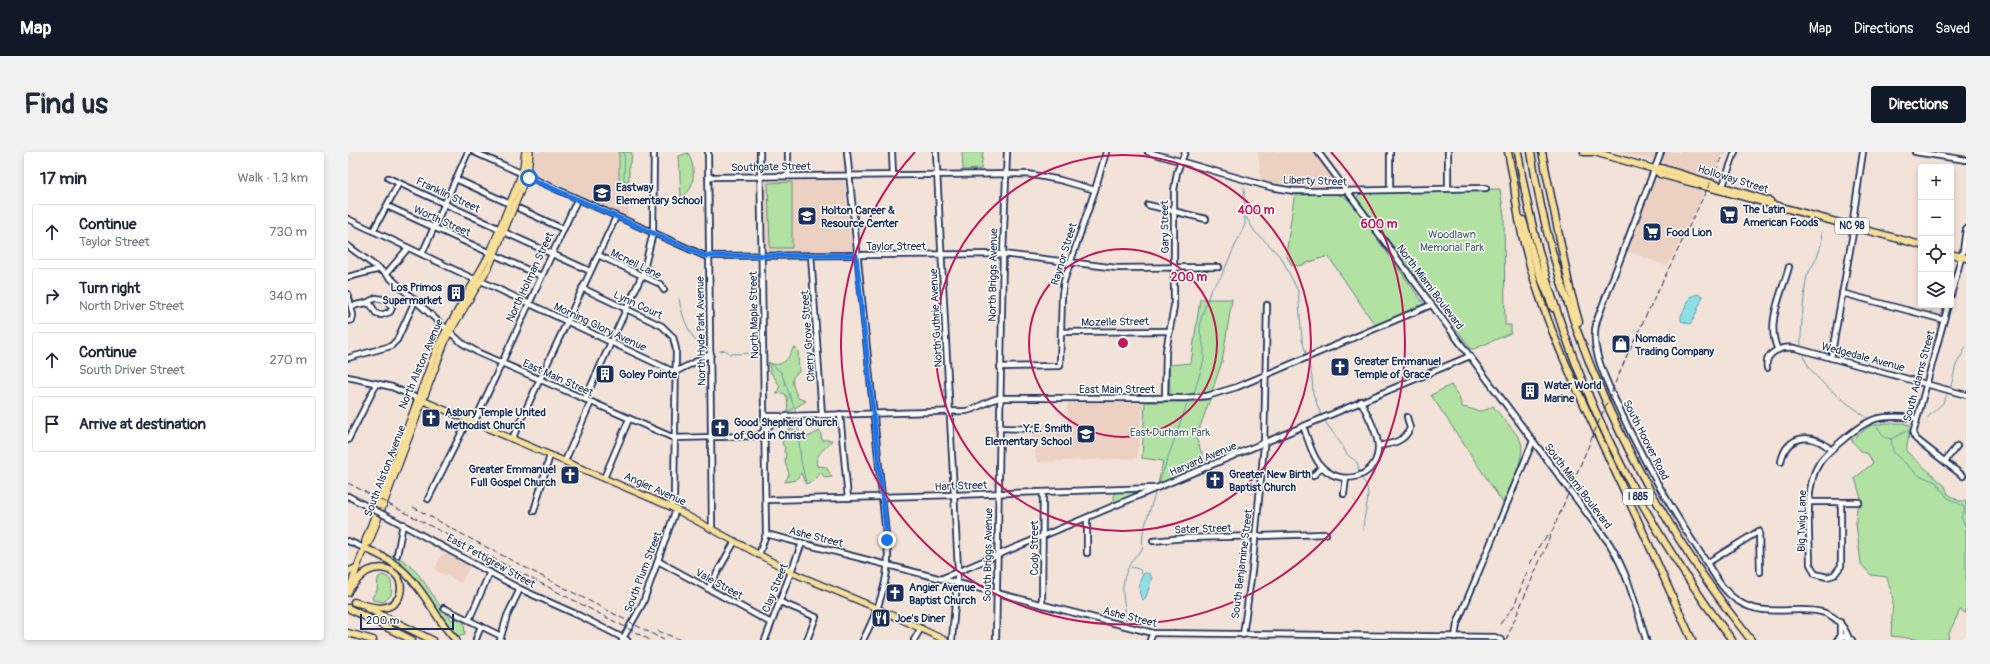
<!DOCTYPE html>
<meta charset="utf-8">
<style>
:root{--surface:#fff;--page:#f2f2f3;--text:#1f2937;--muted:#747a83;--line:#e0e1e3;--accent:#111827}
body{margin:0;font-family:Pangolin,sans-serif;background:var(--page);color:var(--text)}
.controls{position:absolute;right:12px;top:12px;display:grid;overflow:hidden;border-radius:4px;box-shadow:0 2px 6px #0003}
.controls button{width:36px;height:36px;display:grid;place-items:center;padding:0;border:0;border-bottom:1px solid var(--line);background:var(--surface);color:var(--text);font:20px sans-serif}
.scale{position:absolute;left:12px;bottom:10px;width:94px;box-sizing:border-box;padding-left:4px;border:2px solid #1b2f5e;border-top:0;font-size:11px;line-height:14px;white-space:nowrap;color:#1b2f5e;-webkit-text-stroke:3px #fdfcf7;paint-order:stroke}
.stop{position:absolute;width:12px;height:12px;margin:-9px;border:3px solid #1a73e8;border-radius:50%;background:#fff}
.stop.end{background:#1a73e8;border-color:#fff;box-shadow:0 1px 4px #0008}
.list{margin:0;padding:0;list-style:none}
h2{display:flex;justify-content:space-between;align-items:center;height:52px;margin:0;padding:0 16px;font-size:17px}
h2 small{font-size:13px;font-weight:400;color:var(--muted)}
.list li{display:grid;grid-template-columns:26px 1fr auto;gap:12px;align-items:center;box-sizing:border-box;height:56px;margin:0 8px 8px;padding:0 8px;border:1px solid var(--line);border-radius:4px}
.list b{display:block;font-size:15px;white-space:nowrap}
.list p{margin:0;font-size:13px;white-space:nowrap;color:var(--muted)}
.list em{font-size:13px;font-style:normal;color:var(--muted)}
.icon{flex:none;width:22px;height:22px;fill:none;stroke:currentColor;stroke-width:2;stroke-linecap:round;stroke-linejoin:round}
.map{position:relative;flex:none;width:1618px;height:488px;overflow:hidden;border-radius:4px}
header{display:flex;align-items:center;gap:24px;box-sizing:border-box;height:56px;padding:0 20px;background:var(--accent);color:#fff}
header strong{font-size:19px}
nav{display:flex;gap:22px;margin-inline-start:auto;font-size:14px}
.intro{display:flex;align-items:center;justify-content:space-between;box-sizing:border-box;height:96px;padding:0 24px}
h1{margin:0;font-size:28px}
.button{padding:10px 18px;border-radius:4px;background:var(--accent);color:#fff;font-size:14px;font-weight:700}
main{display:flex;gap:24px;padding:0 24px}
aside{flex:1;background:var(--surface);border-radius:4px;box-shadow:0 2px 6px #0003}
.map>svg:first-child{display:block}
.built{fill:#ecd0c2}
.green{fill:#b2e2a2;stroke:#668880}
.water{fill:#8edfe5;stroke:#6099af}
.lines{fill:none;stroke-linecap:round;stroke-linejoin:round}
.stream{stroke:#6099af;stroke-width:1}
.minor-casing{stroke:#1b2f5e;stroke-width:8}
.major-casing{stroke:#1b2f5e;stroke-width:8}
.highway-casing{stroke:#1b2f5e;stroke-width:9}
.minor{stroke:#fdfcf7;stroke-width:4.5}
.major{stroke:#f9df96;stroke-width:5.5}
.highway{stroke:#f9df96;stroke-width:6}
.rail{stroke:#1b2f5e;stroke-width:1;stroke-dasharray:6 3;stroke-linecap:butt}
.minor-bridge-casing{stroke:#1b2f5e;stroke-width:8;stroke-linecap:butt}
.minor-bridge{stroke:#fdfcf7;stroke-width:4.5}
.route{stroke:#1a73e8;stroke-width:5}
.ring{fill:none;stroke:#c2185b;stroke-width:2}
.labels{text-anchor:middle;dominant-baseline:central;stroke-width:3;stroke-linejoin:round;paint-order:stroke}
.shield{fill:#fdfcf7;stroke:#5f6c8c;stroke-width:1}
.shield-label{font-size:10px;font-weight:bold;fill:#1b2f5e}
.street-label{font-size:11px;fill:#1b2f5e;stroke:#fdfcf7}
.poi-label{font-size:11px;font-weight:bold;fill:#1b2f5e;stroke:#fdfcf7;text-anchor:start}
.park-label{font-size:11px;fill:#415c6f;stroke:#fdfcf7}
.centre{fill:#c2185b;stroke:#fdfcf7;stroke-width:2}
.ring-label{font-size:12px;text-anchor:middle;font-weight:bold;fill:#c2185b;stroke:#fdfcf7;stroke-width:3;stroke-linejoin:round;paint-order:stroke}
</style>
<header>
<strong>Map</strong>
<nav><a>Map</a><a>Directions</a><a>Saved</a></nav>
</header>
<div class="intro"><h1>Find us</h1><a class="button">Directions</a></div>
<main>
<aside>
<h2>17 min<small>Walk · 1.3 km</small></h2>
<ul class="list">
<li><svg class="icon" aria-label="ahead" viewBox="0 0 24 24"><path d="M12 20V5M6 11l6-6 6 6"/></svg><div><b>Continue</b><p>Taylor Street</p></div><em>730 m</em></li>
<li><svg class="icon" aria-label="right" viewBox="0 0 24 24"><path d="M7 20v-9h11M14 6l5 5-5 5"/></svg><div><b>Turn right</b><p>North Driver Street</p></div><em>340 m</em></li>
<li><svg class="icon" aria-label="ahead" viewBox="0 0 24 24"><path d="M12 20V5M6 11l6-6 6 6"/></svg><div><b>Continue</b><p>South Driver Street</p></div><em>270 m</em></li>
<li><svg class="icon" aria-label="arrive" viewBox="0 0 24 24"><path d="M6 21V4h12l-3 4 3 4H6"/></svg><div><b>Arrive at destination</b></div></li>
</ul>
</aside>
<div class="map">
<svg width="1618" height="488" viewBox="0 0 1618 488">
<rect width="100%" height="100%" fill="#f3e2d8"/>
<filter id="ink" filterUnits="userSpaceOnUse"><feTurbulence type="fractalNoise" baseFrequency=".025" numOctaves="2"/><feDisplacementMap in="SourceGraphic" scale="8" xChannelSelector="R" yChannelSelector="G"/><feConvolveMatrix kernelMatrix="1 2 1 2 8 2 1 2 1" color-interpolation-filters="sRGB"/></filter>
<g filter="url(#ink)">
<!-- built -->
<g class="built">
<path d="M187,0H271L270,31H282L280,65L184,20Z"/>
<path d="M910,0H965L986,28V35L946,36L913,29Z"/>
<path d="M1269,0H1310L1308,5L1302,8Z"/>
<path d="M1316,0H1376L1363,26L1317,13L1314,8Z"/>
<path d="M1311,26L1357,40L1319,114L1279,99L1305,30Z"/>
<path d="M496,27L504,100H418L417,28Z"/>
<path d="M720,249L795,251L789,306L689,310L685,294V275H719Z"/>
<path d="M101,401L122,414L113,431L87,418L93,403Z"/>
</g>
<!-- green -->
<g class="green">
<path d="M271,0H284L283,10L281,12V28L279,29H271Z"/>
<path d="M614,0H635L633,17L615,18Z"/>
<path d="M340,1C347,13 349,38 333,45L331,4Z"/>
<path d="M444,30V96H422L420,31Z"/>
<path d="M1152,37L1156,64L1157,173H1163V181L1126,197H1123C1087,146 1047,97 1009,47V45L1013,41Z"/>
<path d="M986,42L995,44L1002,49L1076,152L1027,173L980,104L950,114L943,112L938,103L946,46L949,43Z"/>
<path d="M852,147H884L874,210L864,239L851,242L822,243L821,213L843,211Z"/>
<path d="M447,195L450,199L451,220C439,225 447,238 450,246L458,249L440,260L439,245L436,241L428,242L432,234L423,221L420,210C432,217 441,208 445,196Z"/>
<path d="M1103,233L1111,245L1114,255C1128,257 1131,263 1145,254C1153,265 1164,275 1171,286C1181,300 1161,336 1155,351L1083,243Z"/>
<path d="M862,247L848,286L858,312L810,332L815,309L794,306L797,250H846Z"/>
<path d="M1537,271H1556L1562,274C1562,283 1558,291 1559,300L1597,334L1600,342L1611,349H1618V461L1612,458L1601,481L1600,488H1576L1543,484L1545,447L1539,425L1523,423L1513,412L1508,371L1509,356L1514,350L1507,326L1525,311L1520,302L1514,300L1503,288L1522,274Z"/>
<path d="M442,276L460,285L472,279L474,288H484C479,297 465,302 469,314L478,315L484,325L477,326L473,320L467,328L458,332L453,321L448,328L437,330L441,322L437,310L438,301L436,300L437,295L434,292L438,279Z"/>
<path d="M794,337V341L766,352V339Z"/>
<path d="M45,403C75,416 82,446 104,468L111,467L116,470L117,482L109,484L105,481L65,425L41,406Z"/>
<path d="M34,423C45,425 44,434 43,443L36,450L25,448L24,445L29,439L30,426Z"/>
</g>
<!-- water -->
<g class="water">
<path d="M1349,142L1355,144L1345,168L1342,172L1333,169V164L1342,145Z"/>
<path d="M797,421L802,422L804,426L798,445L795,448C789,442 790,426 797,421Z"/>
</g>
<g class="lines">
<!-- stream -->
<g class="stream">
<path d="M276,0C277,10 276,18 276,28"/>
<path d="M898,65L907,80L922,94L934,107L950,139L954,188L958,201"/>
<path d="M331,147C334,164 341,184 354,196"/>
<path d="M1453,193C1452,187 1457,129 1459,124C1466,110 1476,97 1473,80"/>
<path d="M372,199L377,198L382,202L410,201"/>
<path d="M1456,204C1460,225 1501,252 1518,265"/>
<path d="M960,209L964,225L965,241L973,263"/>
<path d="M423,212L433,220L448,260"/>
<path d="M1603,234L1608,213L1618,195"/>
<path d="M846,241L856,208V196L852,180L853,167L863,137L873,125L897,72L896,35"/>
<path d="M1579,266L1595,251L1599,243"/>
<path d="M449,268L453,309L458,331"/>
<path d="M976,268C984,280 993,290 999,302C1002,306 1007,307 1009,311C1010,313 1011,317 1011,320"/>
<path d="M1529,274L1536,285L1543,287L1561,278"/>
<path d="M1543,287L1545,299L1548,303L1570,323L1588,330L1599,345L1616,355V359L1613,365L1618,375"/>
<path d="M1014,327C1027,339 1014,364 1015,379"/>
<path d="M811,331L839,252"/>
<path d="M783,415L791,417L795,423"/>
<path d="M778,468C778,457 774,444 775,433C776,422 784,404 794,398L795,380L807,342"/>
</g>
<!-- minor casing -->
<g class="minor-casing">
<g id="minor">
<path d="M126,0L357,104L655,102L769,116L871,115"/>
<path d="M360,0L364,377"/>
<path d="M440,0V24"/>
<path d="M499,0L540,403C540,433 529,461 515,488"/>
<path d="M544,0L545,23"/>
<path d="M588,0L610,417L604,488"/>
<path d="M800,0L922,35L946,39H993L1138,36"/>
<path d="M970,0L1261,391C1280,421 1288,454 1298,488"/>
<path d="M1042,0V38"/>
<path d="M1100,0V36"/>
<path d="M1313,0L1249,168C1246,179 1246,190 1249,201C1253,219 1262,237 1270,254C1294,307 1323,357 1355,405C1365,420 1374,439 1390,449C1426,474 1479,436 1500,484"/>
<path d="M1567,0L1618,8"/>
<path d="M360,25L680,22L712,28L747,38"/>
<path d="M40,26L152,77"/>
<path d="M108,27L162,52"/>
<path d="M1374,36L1387,0"/>
<path d="M800,53L858,67"/>
<path d="M39,54L142,101"/>
<path d="M172,57L215,77"/>
<path d="M0,67L128,128"/>
<path d="M1504,74L1515,0"/>
<path d="M25,79L51,31"/>
<path d="M156,80L242,119"/>
<path d="M0,94L38,122L114,191L131,201L326,286L408,284C422,279 422,266 439,264L618,259C630,257 639,248 652,246H837L859,244L889,235L1083,153"/>
<path d="M74,102L120,0"/>
<path d="M147,103L193,124"/>
<path d="M250,103L312,132L316,138"/>
<path d="M463,103L474,263"/>
<path d="M38,122L60,96"/>
<path d="M0,125L32,117"/>
<path d="M133,129L322,218L329,219L363,202"/>
<path d="M234,136L314,174L325,185L328,197L326,344L323,355"/>
<path d="M1494,141L1596,168"/>
<path d="M0,142L5,163L4,168L0,169"/>
<path d="M1603,143L1615,99L1618,77"/>
<path d="M28,146L38,148L44,156L42,160L33,163L28,161L23,153L18,151Z"/>
<path d="M1600,153L1565,282L1568,287L1615,324"/>
<path d="M3,154L18,151"/>
<path d="M713,180L822,179"/>
<path d="M1430,198C1417,172 1434,141 1441,115"/>
<path d="M0,206L43,194L49,188L67,149"/>
<path d="M1483,206L1506,75"/>
<path d="M652,215L712,214L714,143L716,129L747,38L758,0"/>
<path d="M1419,216C1416,200 1434,194 1447,196L1618,243"/>
<path d="M0,225L44,235L69,246"/>
<path d="M817,246L818,199L826,154V39L829,20L837,0"/>
<path d="M237,247L295,121L305,81L306,0"/>
<path d="M492,262L500,346"/>
<path d="M416,264H432"/>
<path d="M126,271L229,48"/>
<path d="M955,274C960,287 965,307 975,316C996,336 1032,324 1030,293C1029,278 1019,263 1013,249"/>
<path d="M651,276L688,277"/>
<path d="M164,287L268,65"/>
<path d="M0,288L27,235V231"/>
<path d="M1030,294C1043,292 1057,290 1062,276L1059,265"/>
<path d="M217,309L243,250"/>
<path d="M1597,309L1609,294"/>
<path d="M1433,310C1438,282 1465,280 1483,298"/>
<path d="M965,324L974,315"/>
<path d="M256,326L281,267"/>
<path d="M996,342L998,326"/>
<path d="M0,344L9,349"/>
<path d="M80,347L120,268"/>
<path d="M418,348L606,343L808,336"/>
<path d="M1462,350H1511"/>
<path d="M1493,350V414L1486,423L1479,425L1467,422L1462,412C1462,384 1455,334 1472,310C1478,301 1488,294 1496,287C1524,263 1533,263 1569,266"/>
<path d="M186,359L202,303"/>
<path d="M739,366V401"/>
<path d="M46,368L172,437L230,463L279,488"/>
<path d="M418,382L805,481L1147,485L1153,488"/>
<path d="M0,389L16,396"/>
<path d="M805,389L837,386L978,382"/>
<path d="M49,403L55,372"/>
<path d="M411,403L418,382L412,0"/>
<path d="M310,409L423,471"/>
<path d="M1359,411L1411,379L1412,420"/>
<path d="M595,426L1122,204"/>
<path d="M360,437L387,389"/>
<path d="M432,450L468,465L459,488"/>
<path d="M694,452L695,340"/>
<path d="M96,456L153,484"/>
<path d="M121,468L142,420"/>
<path d="M1492,470V485"/>
<path d="M895,483L904,419L916,294L919,153"/>
<path d="M1107,485L1109,472L1185,289"/>
<path d="M128,487L133,474"/>
<path d="M152,488L159,464L172,437"/>
<path d="M274,488L295,451L328,357"/>
<path d="M417,488L454,391"/>
<path d="M566,488L573,476"/>
<path d="M648,488L655,102L659,0"/>
<path d="M802,488L805,481"/>
<path d="M1489,488L1496,484L1504,488"/>
</g>
</g>
<!-- major casing -->
<g class="major-casing">
<g id="major">
<path d="M69,246L323,355L445,421L533,458L597,488"/>
<path d="M17,393V389L90,193L141,103L170,31L175,16L177,0"/>
<path d="M0,441L17,393L21,391L99,185L142,113L171,43L180,19L182,0"/>
</g>
</g>
<!-- highway casing -->
<g class="highway-casing">
<g id="highway">
<path d="M1160,0L1167,36"/>
<path d="M1170,0C1198,177 1275,346 1384,488"/>
<path d="M1183,0C1210,175 1292,350 1403,488"/>
<path d="M1194,0L1222,137L1231,170"/>
<path d="M1236,0H1246L1306,17L1313,16L1422,49"/>
<path d="M1306,17L1312,22L1573,93"/>
<path d="M1166,33C1175,129 1225,230 1266,317C1293,374 1318,431 1344,488"/>
<path d="M1175,68L1189,116L1205,156"/>
<path d="M1603,102L1618,106"/>
<path d="M16,396C33,403 50,412 62,426C80,445 90,470 108,488"/>
<path d="M0,420L8,416"/>
<path d="M1,437C7,431 12,423 20,419C39,410 59,424 51,445C41,463 21,454 6,450"/>
<path d="M0,456L64,488"/>
<path d="M19,456L84,488"/>
<path d="M0,481L25,488"/>
</g>
</g>
<!-- minor -->
<use href="#minor" class="minor"/>
<!-- major -->
<use href="#major" class="major"/>
<!-- highway -->
<use href="#highway" class="highway"/>
<!-- rail -->
<g class="rail">
<path d="M0,331L302,488"/>
<path d="M65,355L121,386L316,488"/>
<path d="M1182,412L1191,394L1202,380"/>
<path d="M1152,472L1166,454L1179,420"/>
<path d="M310,479L333,488"/>
<path d="M1158,488L1280,201L1377,0"/>
</g>
<!-- minor-bridge casing -->
<g class="minor-bridge-casing">
<path id="minor-bridge" d="M9,349L46,368"/>
</g>
<!-- minor-bridge -->
<use href="#minor-bridge" class="minor-bridge"/>
</g>
</g>
<g class="lines" filter="url(#ink)">
<!-- route -->
<path class="route" d="M181,26L357,104L508,103L539,388"/>
</g>
<!-- distance rings -->
<g class="ring">
<circle cx="775" cy="191" r="94"/>
<circle cx="775" cy="191" r="188"/>
<path d="M983 0A282 282 0 1 1 567 0"/>
</g>
<!-- icons -->
<defs>
<g id="school-square" transform="scale(1)"><rect x="-9" y="-9" width="18" height="18" rx="4" fill="#1b2f5e" stroke="#fdfcf7"/><path d="M0-5L7-2L0 1L-7-2ZM-4 1L0 2.5L4 1V4Q0 6-4 4Z" fill="#fff"/></g>
<g id="supermarket-square" transform="scale(1)"><rect x="-9" y="-9" width="18" height="18" rx="4" fill="#1b2f5e" stroke="#fdfcf7"/><path d="M-6-5.5h2.5l.6 2H6L4.5 2H-2.5L-4.4-4H-6ZM-1.5 3.2a1.3 1.3 0 1 0 .1 0ZM3 3.2a1.3 1.3 0 1 0 .1 0Z" fill="#fff"/></g>
<g id="building-square" transform="scale(1)"><rect x="-9" y="-9" width="18" height="18" rx="4" fill="#1b2f5e" stroke="#fdfcf7"/><path d="M-4-6H4V6H1V3H-1V6H-4ZM-2.5-4.3h1.7v1.8h-1.7ZM.8-4.3h1.7v1.8H.8ZM-2.5-1h1.7V.8h-1.7ZM.8-1h1.7V.8H.8Z" fill="#fff"/></g>
<g id="shop-square" transform="scale(1)"><rect x="-9" y="-9" width="18" height="18" rx="4" fill="#1b2f5e" stroke="#fdfcf7"/><path d="M-5-2.5h2.3a2.7 3.5 0 0 1 5.4 0H5L5.5 6h-11ZM-1.5-2.5h3a1.5 2.3 0 0 0-3 0Z" fill="#fff"/></g>
<g id="church-square" transform="scale(1)"><rect x="-9" y="-9" width="18" height="18" rx="4" fill="#1b2f5e" stroke="#fdfcf7"/><path d="M-1.2-6h2.4v3.5h3.3v2.4h-3.3V6h-2.4V-.1h-3.3v-2.4h3.3Z" fill="#fff"/></g>
<g id="restaurant-square" transform="scale(1)"><rect x="-9" y="-9" width="18" height="18" rx="4" fill="#1b2f5e" stroke="#fdfcf7"/><path d="M-5-6h1v4h1v-4h1v4h1v-4h1v5L-1.5 .5V6h-2V.5L-5-1ZM5-6V6H3V1.5H1.5Q1.5-4 5-6Z" fill="#fff"/></g>
</defs>
<g fill-rule="evenodd">
<use href="#school-square" x="254" y="41"/>
<use href="#supermarket-square" x="1381" y="63"/>
<use href="#school-square" x="459" y="64"/>
<use href="#supermarket-square" x="1304" y="80"/>
<use href="#building-square" x="108" y="141"/>
<use href="#shop-square" x="1273" y="192"/>
<use href="#church-square" x="992" y="215"/>
<use href="#building-square" x="257" y="222"/>
<use href="#building-square" x="1182" y="239"/>
<use href="#church-square" x="83" y="266"/>
<use href="#church-square" x="372" y="276"/>
<use href="#school-square" x="738" y="282"/>
<use href="#church-square" x="222" y="323"/>
<use href="#church-square" x="867" y="328"/>
<use href="#church-square" x="547" y="441"/>
<use href="#restaurant-square" x="533" y="466"/>
</g>
<g class="labels">
<!-- shield labels -->
<g class="shield">
<rect x="1487" y="66" width="34" height="16" rx="3"/>
<rect x="1275" y="337" width="30" height="16" rx="3"/>
</g>
<g class="shield-label">
<text x="1504" y="74">NC 98</text>
<text x="1290" y="345">I 885</text>
</g>
<!-- street labels -->
<g class="street-label">
<text transform="translate(423 15) rotate(-1)">Southgate Street</text>
<text transform="translate(1385 27) rotate(17)">Holloway Street</text>
<text transform="translate(967 29) rotate(2)">Liberty Street</text>
<text transform="translate(100 43) rotate(25)">Franklin Street</text>
<text transform="translate(94 69) rotate(24)">Worth Street</text>
<text transform="translate(817 75) rotate(-91)">Gary Street</text>
<text x="548" y="94">Taylor Street</text>
<text transform="translate(716 102) rotate(-73)">Raynor Street</text>
<text transform="translate(288 112) rotate(26)">Mcneil Lane</text>
<text transform="translate(645 123) rotate(-89)">North Briggs Avenue</text>
<text transform="translate(182 125) rotate(-65)">North Holman Street</text>
<text transform="translate(1082 135) rotate(53)">North Miami Boulevard</text>
<text transform="translate(290 153) rotate(25)">Lynn Court</text>
<text transform="translate(406 163) rotate(-91)">North Maple Street</text>
<text transform="translate(588 166) rotate(-93)">North Guthrie Avenue</text>
<text transform="translate(767 170) rotate(-1)">Mozelle Street</text>
<text transform="translate(252 175) rotate(25)">Morning Glory Avenue</text>
<text transform="translate(353 179) rotate(-91)">North Hyde Park Avenue</text>
<text transform="translate(460 184) rotate(-94)">Cherry Grove Street</text>
<text transform="translate(1515 205) rotate(15)">Wedgedale Avenue</text>
<text transform="translate(73 212) rotate(-67)">North Alston Avenue</text>
<text transform="translate(1571 224) rotate(-75)">South Adams Street</text>
<text transform="translate(210 226) rotate(24)">East Main Street</text>
<text x="769" y="237">East Main Street</text>
<text transform="translate(1298 288) rotate(63)">South Hoover Road</text>
<text transform="translate(855 307) rotate(-23)">Harvard Avenue</text>
<text transform="translate(37 319) rotate(-69)">South Alston Avenue</text>
<text transform="translate(613 334) rotate(-2)">Hart Street</text>
<text transform="translate(1230 334) rotate(53)">South Miami Boulevard</text>
<text transform="translate(307 337) rotate(24)">Angier Avenue</text>
<text transform="translate(1454 369) rotate(-89)">Big Twig Lane</text>
<text transform="translate(855 377) rotate(-2)">Sater Street</text>
<text transform="translate(468 385) rotate(14)">Ashe Street</text>
<text transform="translate(686 396) rotate(-90)">Cody Street</text>
<text transform="translate(640 403) rotate(-89)">South Briggs Avenue</text>
<text transform="translate(143 409) rotate(29)">East Pettigrew Street</text>
<text transform="translate(894 412) rotate(-83)">South Benjamine Street</text>
<text transform="translate(295 420) rotate(-69)">South Plum Street</text>
<text transform="translate(371 432) rotate(29)">Vale Street</text>
<text transform="translate(427 436) rotate(-68)">Clay Street</text>
<text transform="translate(782 465) rotate(14)">Ashe Street</text>
</g>
<!-- poi labels -->
<g class="poi-label">
<text x="268" y="35">Eastway<tspan x="268" dy="13">Elementary School</tspan></text>
<text x="1395" y="57">The Latin<tspan x="1395" dy="13">American Foods</tspan></text>
<text x="473" y="58">Holton Career &amp;<tspan x="473" dy="13">Resource Center</tspan></text>
<text x="1318" y="80">Food Lion</text>
<text x="94" y="135" text-anchor="end">Los Primos<tspan x="94" dy="13">Supermarket</tspan></text>
<text x="1287" y="186">Nomadic<tspan x="1287" dy="13">Trading Company</tspan></text>
<text x="1006" y="209">Greater Emmanuel<tspan x="1006" dy="13">Temple of Grace</tspan></text>
<text x="271" y="222">Goley Pointe</text>
<text x="1196" y="233">Water World<tspan x="1196" dy="13">Marine</tspan></text>
<text x="97" y="260">Asbury Temple United<tspan x="97" dy="13">Methodist Church</tspan></text>
<text x="386" y="270">Good Shepherd Church<tspan x="386" dy="13">of God in Christ</tspan></text>
<text x="724" y="276" text-anchor="end">Y. E. Smith<tspan x="724" dy="13">Elementary School</tspan></text>
<text x="208" y="317" text-anchor="end">Greater Emmanuel<tspan x="208" dy="13">Full Gospel Church</tspan></text>
<text x="881" y="322">Greater New Birth<tspan x="881" dy="13">Baptist Church</tspan></text>
<text x="561" y="435">Angier Avenue<tspan x="561" dy="13">Baptist Church</tspan></text>
<text x="547" y="466">Joe's Diner</text>
</g>
<!-- park labels -->
<g class="park-label">
<text x="1104" y="82">Woodlawn<tspan x="1104" dy="13">Memorial Park</tspan></text>
<text x="822" y="280">East Durham Park</text>
</g>
</g>
<circle cx="775" cy="191" r="6" class="centre"/>
<g class="ring-label">
<text x="908" y="62">400 m</text>
<text x="1031" y="76">600 m</text>
<text x="841" y="129">200 m</text>
</g>
</svg>
<div class="controls">
<button>+</button>
<button>−</button>
<button><svg class="icon" aria-label="locate" viewBox="0 0 24 24"><circle cx="12" cy="12" r="6"/><path d="M12 2v4M12 18v4M2 12h4M18 12h4"/></svg></button>
<button><svg class="icon" aria-label="layers" viewBox="0 0 24 24"><path d="M12 4l9 5-9 5-9-5zM3 14l9 5 9-5"/></svg></button>
</div>
<div class="scale">200 m</div>
<div class="stop" style="left:181px;top:26px"></div>
<div class="stop end" style="left:539px;top:388px"></div>
</div>
</main>
